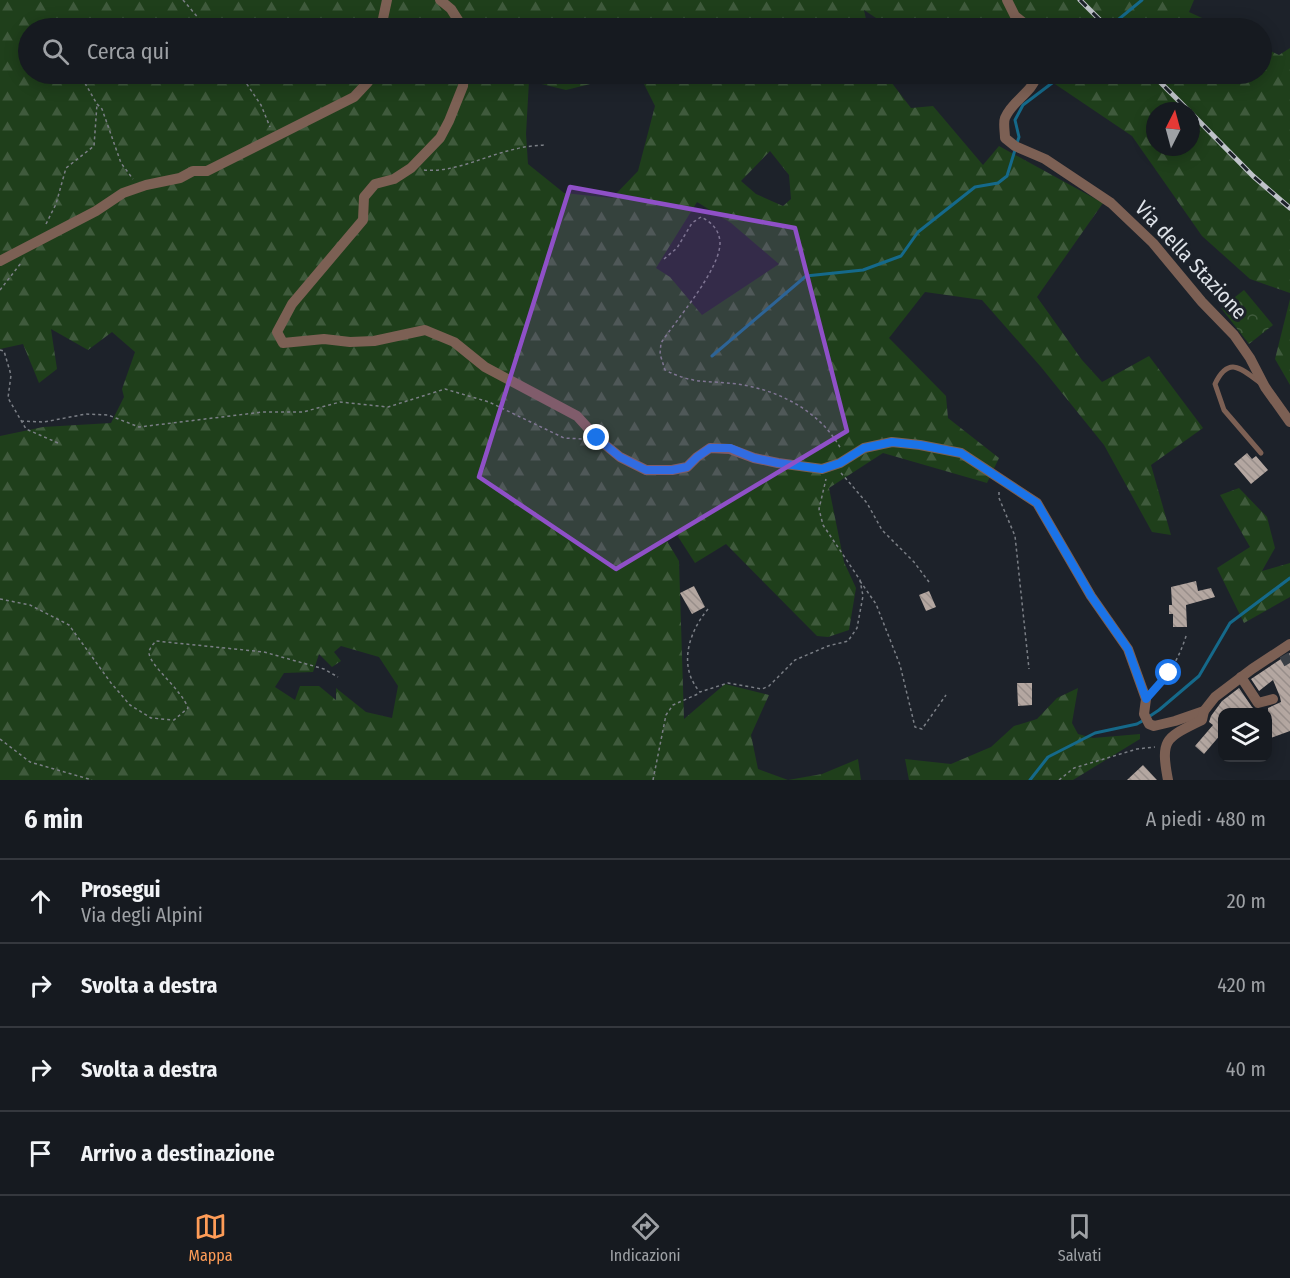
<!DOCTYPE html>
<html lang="it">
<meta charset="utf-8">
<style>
:root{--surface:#161a20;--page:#23272d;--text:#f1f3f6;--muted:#9ea1a5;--line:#35383e;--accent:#fe9c57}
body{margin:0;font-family:"Fira Sans Condensed",sans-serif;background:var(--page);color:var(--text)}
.controls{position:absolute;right:18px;bottom:18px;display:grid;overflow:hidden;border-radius:12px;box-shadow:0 3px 15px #0003}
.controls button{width:54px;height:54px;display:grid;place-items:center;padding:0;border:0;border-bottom:2px solid var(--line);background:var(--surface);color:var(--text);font:30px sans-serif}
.compass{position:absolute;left:1146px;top:102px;width:54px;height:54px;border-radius:50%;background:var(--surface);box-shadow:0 3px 15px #0003;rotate:6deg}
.stop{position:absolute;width:18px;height:18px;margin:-14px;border:4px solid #1a73e8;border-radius:50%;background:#fff}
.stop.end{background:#1a73e8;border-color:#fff;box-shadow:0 2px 6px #0008}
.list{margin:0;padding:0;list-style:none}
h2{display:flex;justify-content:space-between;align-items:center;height:78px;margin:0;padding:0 24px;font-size:26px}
h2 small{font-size:20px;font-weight:400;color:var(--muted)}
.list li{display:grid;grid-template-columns:39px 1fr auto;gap:18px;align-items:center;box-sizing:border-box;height:84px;padding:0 24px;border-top:2px solid var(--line)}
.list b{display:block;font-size:22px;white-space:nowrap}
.list p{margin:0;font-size:20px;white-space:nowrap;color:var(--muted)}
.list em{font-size:20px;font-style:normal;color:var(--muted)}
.icon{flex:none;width:33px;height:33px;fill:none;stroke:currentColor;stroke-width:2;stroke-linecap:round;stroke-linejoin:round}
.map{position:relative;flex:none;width:1290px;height:780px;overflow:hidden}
.search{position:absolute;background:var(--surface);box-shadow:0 3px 15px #0003;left:18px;right:18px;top:18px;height:66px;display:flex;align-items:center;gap:15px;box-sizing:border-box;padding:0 21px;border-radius:33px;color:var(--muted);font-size:22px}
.sheet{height:414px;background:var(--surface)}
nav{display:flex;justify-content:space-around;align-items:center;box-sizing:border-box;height:84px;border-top:2px solid var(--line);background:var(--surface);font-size:16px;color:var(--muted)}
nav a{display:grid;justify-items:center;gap:3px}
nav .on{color:var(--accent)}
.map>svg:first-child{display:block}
.forest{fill:url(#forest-firs);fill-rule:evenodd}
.park{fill:url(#park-crowns)}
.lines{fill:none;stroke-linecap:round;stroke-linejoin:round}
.stream{stroke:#15698a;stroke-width:3}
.building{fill:url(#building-back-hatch)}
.minor-tunnel{stroke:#3a3f46;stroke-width:10;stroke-dasharray:10 5;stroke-linecap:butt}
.path{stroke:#7b7f86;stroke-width:1.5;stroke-dasharray:3 3;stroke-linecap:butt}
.service{stroke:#7c6054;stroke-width:5}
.minor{stroke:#7c6054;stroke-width:10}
.rail-casing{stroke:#bfc3c9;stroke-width:5}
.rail{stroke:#1d222a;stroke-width:3;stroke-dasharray:9;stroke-linecap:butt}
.route{stroke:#1a73e8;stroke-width:8}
.marked{fill:#8f50c7;fill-opacity:0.2;stroke:#8f50c7;stroke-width:4.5;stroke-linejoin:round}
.labels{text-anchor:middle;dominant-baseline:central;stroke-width:6;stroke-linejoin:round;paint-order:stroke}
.street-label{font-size:21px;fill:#dee2e8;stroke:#1d222a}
</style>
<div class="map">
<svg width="1290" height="780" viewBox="0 0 1290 780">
<defs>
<pattern id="forest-firs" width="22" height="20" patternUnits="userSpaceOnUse" patternTransform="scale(1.5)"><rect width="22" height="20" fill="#1f3f1b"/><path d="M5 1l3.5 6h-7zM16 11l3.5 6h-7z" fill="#3f5a3c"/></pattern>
<pattern id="park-crowns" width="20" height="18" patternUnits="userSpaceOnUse" patternTransform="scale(1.5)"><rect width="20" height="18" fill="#1f3f1b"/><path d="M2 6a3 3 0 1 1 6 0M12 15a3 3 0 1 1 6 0" fill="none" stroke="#3f5a3c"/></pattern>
<pattern id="building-back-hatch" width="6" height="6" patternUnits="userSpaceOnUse" patternTransform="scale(1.5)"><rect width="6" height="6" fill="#b4a7a1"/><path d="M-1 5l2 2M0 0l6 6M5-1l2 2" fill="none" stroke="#988e8a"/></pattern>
</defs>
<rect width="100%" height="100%" fill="#1d222a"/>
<!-- forest -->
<g class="forest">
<path d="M0,0H1194L1189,12L1224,28H891L864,10L868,28H28V74H631L566,90L529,81L526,134L528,164L564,193L612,198L638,171L655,106L639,74H885L911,108L933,106L983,165L999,146L1103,203L1037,297L1082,360L1102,382L1149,356L1203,428L1151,465L1171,535L1152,532L1104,445L1041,367L982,300L925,292L889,338L946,396L948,418L999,458L987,483L883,453L829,488L844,562L856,588L849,630L828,637L817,636L726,544L695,563L677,535L667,541L679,561L684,719L725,684L769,695L751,735L758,769L788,780L822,774L858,759L861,780H0V436L43,427L111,423L124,397L122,389L135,352L112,332L88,350L51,329L57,369L39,383L23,344L0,349ZM770,151L789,175L791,199L783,206L756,194L741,181ZM697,202L731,223L779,264L702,315L670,277L656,268ZM341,646L379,657L398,686L392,718L366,712L336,688V700L319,686H300L295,700L275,687L284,673L313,672L319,654L332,667L341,661L334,652Z"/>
<path d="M1262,47L1279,55L1290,48V293L1250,279L1202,236L1132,136L1049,80V74H1262ZM1155,111H1191V147H1155Z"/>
<path d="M1290,299V385L1275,359Z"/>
<path d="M1239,488L1267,517L1275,548L1262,571L1290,563V597L1244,623L1217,568L1250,547L1220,495Z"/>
<path d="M1078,688L1072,723L1078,734L1093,738L1140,734V739L1073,780H909L905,759L951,764L991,747L1014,726L1037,719L1057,698Z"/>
</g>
<!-- park -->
<path class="park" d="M1244,290L1273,325L1249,344L1221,308Z"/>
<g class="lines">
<!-- stream -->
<g class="stream">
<path d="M1108,28L1142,0"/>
<path d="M1017,143L1019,137L1015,120L1023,105L1064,74"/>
<path d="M712,356L806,276L863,270L901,256L918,232L975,187L998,183L1007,176L1015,150"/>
<path d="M1150,716L1159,710L1199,676L1230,623L1290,578"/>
<path d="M1030,780L1048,757L1095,733L1137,724L1144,720"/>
</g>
</g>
<!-- building -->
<g class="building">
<path d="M1247,453L1252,459L1256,456L1268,470L1251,484L1234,464Z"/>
<path d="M1196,581L1198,591L1211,588L1215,597L1186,605L1187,627H1173V614H1169V605H1172L1171,587Z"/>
<path d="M694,586L705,607L692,614L680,593Z"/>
<path d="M929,591L936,607L926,611L919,595Z"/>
<path d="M1290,653V731L1268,739V708L1281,702L1280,697L1273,680L1259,691L1251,679Z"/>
<path d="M1017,683H1032V705L1018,706Z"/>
<path d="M1239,688L1252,707L1258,712H1222V733L1204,754L1195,746L1213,725L1209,722L1211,716L1222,701Z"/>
<path d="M1143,765L1157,780H1127Z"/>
</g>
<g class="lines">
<!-- minor-tunnel -->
<path class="minor-tunnel" d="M1284,655L1290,666"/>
<!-- path -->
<g class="path">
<path d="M183,0L207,28"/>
<path d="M240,74L261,105L270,127"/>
<path d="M82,78L97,104L102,109L121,163L133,179"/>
<path d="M424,170C455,173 486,155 516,149C525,146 535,146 544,145"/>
<path d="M46,224L56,204L66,168L94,146L97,104"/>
<path d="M664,259L677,248L692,223L701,217C711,222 719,229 720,242C721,269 676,320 661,343L660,354L665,370C695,385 707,380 737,384C779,390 820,411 841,449"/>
<path d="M0,290L21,263"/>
<path d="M0,350L4,351L11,375L8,398L26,429L58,443"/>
<path d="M21,421L44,422L86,414L108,415L139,427L263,412H303L340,402L388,407L445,389L489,402L564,438L583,439"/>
<path d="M841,473L867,503L882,530L914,562L929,582"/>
<path d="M999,492V498L1015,536L1029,669"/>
<path d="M860,581L876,604L900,665L915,727L922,729L946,695"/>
<path d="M0,599L30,605L69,625L111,683L130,705L151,718L174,720L188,708C182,690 150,666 149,653C149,649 153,644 156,641L264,652L324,669L338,677"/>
<path d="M708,609C688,633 678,667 700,692L728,683L762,689L769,686L795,660L828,646L848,641L857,628L863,596L860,580L823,525L819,509L826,479"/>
<path d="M1155,690C1171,672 1180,656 1187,633"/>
<path d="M0,739L30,762L92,780"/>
<path d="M653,780L666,715L673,705L700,693"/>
<path d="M1059,780L1074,768L1137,749L1155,747"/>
</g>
<!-- service -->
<path class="service" d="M1259,382C1240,367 1228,357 1215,384L1224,410L1261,453"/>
<!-- minor -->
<g class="minor">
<path d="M440,0L451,9L463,28"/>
<path d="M1007,0L1015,16L1030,28"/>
<path d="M381,28L387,0"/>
<path d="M464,74L463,86L449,121L440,138L411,168L394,179L375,184L364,197L363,220L292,304L277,332L283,343L324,339L350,342L374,341L425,330L454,342L485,367L577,416L597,438L620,457L646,470H672L687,467L697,457L710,448L730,449L754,458L778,463L822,469L840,463L864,448L892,442L920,445L961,453L1037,503L1091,596L1128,649L1146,699L1144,714L1149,724L1154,726L1175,721L1204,711L1215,697L1252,669L1290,644"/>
<path d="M1037,74C1033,93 1012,100 1005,118C1003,123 1005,132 1005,138L1015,146L1045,159L1111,203L1153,243L1202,302L1234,335L1250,358L1265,387L1290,422"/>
<path d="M0,261L96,211L123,193L146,185L180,178L193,171H207L354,97L368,82L370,74"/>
<path d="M1241,677L1258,703L1273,699"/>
<path d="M1168,780C1160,738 1166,738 1202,720L1204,711"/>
</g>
<!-- rail casing -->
<g class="rail-casing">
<g id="rail">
<path d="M1080,0L1108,28"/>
<path d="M1152,74L1189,111"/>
<path d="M1191,113L1253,176L1290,208"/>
</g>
</g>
<!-- rail -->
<use href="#rail" class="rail"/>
</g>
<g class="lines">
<!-- route -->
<path class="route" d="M597,438L620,457L646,470H672L687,467L697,457L710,448H730L754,458L778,463L822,469L840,463L864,448L892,442L920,445L961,453L1037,503L1091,596L1128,649L1146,699L1169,673"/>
</g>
<!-- marked area -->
<path class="marked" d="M570,187L795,228L847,431L616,569L479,477Z"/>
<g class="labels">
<!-- street labels -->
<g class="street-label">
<text transform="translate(1191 260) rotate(47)">Via della Stazione</text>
</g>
</g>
</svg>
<div class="controls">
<button><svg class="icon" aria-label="layers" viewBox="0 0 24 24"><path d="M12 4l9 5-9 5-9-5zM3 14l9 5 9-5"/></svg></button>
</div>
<svg class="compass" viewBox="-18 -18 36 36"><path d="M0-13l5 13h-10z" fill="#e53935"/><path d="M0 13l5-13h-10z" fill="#9ea1a5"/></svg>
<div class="stop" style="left:1169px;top:673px"></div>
<div class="stop end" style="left:597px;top:438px"></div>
<div class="search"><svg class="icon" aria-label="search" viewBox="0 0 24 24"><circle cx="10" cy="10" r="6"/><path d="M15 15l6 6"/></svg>Cerca qui</div>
</div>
<section class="sheet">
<h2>6 min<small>A piedi · 480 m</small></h2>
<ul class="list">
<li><svg class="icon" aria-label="ahead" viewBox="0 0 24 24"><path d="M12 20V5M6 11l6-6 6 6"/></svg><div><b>Prosegui</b><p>Via degli Alpini</p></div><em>20 m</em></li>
<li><svg class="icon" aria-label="right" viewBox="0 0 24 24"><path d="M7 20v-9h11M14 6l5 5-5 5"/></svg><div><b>Svolta a destra</b></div><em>420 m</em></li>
<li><svg class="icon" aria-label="right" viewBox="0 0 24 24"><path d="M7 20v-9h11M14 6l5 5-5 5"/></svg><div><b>Svolta a destra</b></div><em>40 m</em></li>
<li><svg class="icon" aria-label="arrive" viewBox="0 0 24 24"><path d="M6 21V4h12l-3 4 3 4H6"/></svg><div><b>Arrivo a destinazione</b></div></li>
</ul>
</section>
<nav>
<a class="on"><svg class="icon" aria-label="map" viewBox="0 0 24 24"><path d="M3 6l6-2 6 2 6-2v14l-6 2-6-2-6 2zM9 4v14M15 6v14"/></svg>Mappa</a>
<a><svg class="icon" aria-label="directions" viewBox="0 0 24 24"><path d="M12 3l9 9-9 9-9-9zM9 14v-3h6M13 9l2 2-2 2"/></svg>Indicazioni</a>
<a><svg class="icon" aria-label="saved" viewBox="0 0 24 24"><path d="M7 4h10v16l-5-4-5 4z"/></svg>Salvati</a>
</nav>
